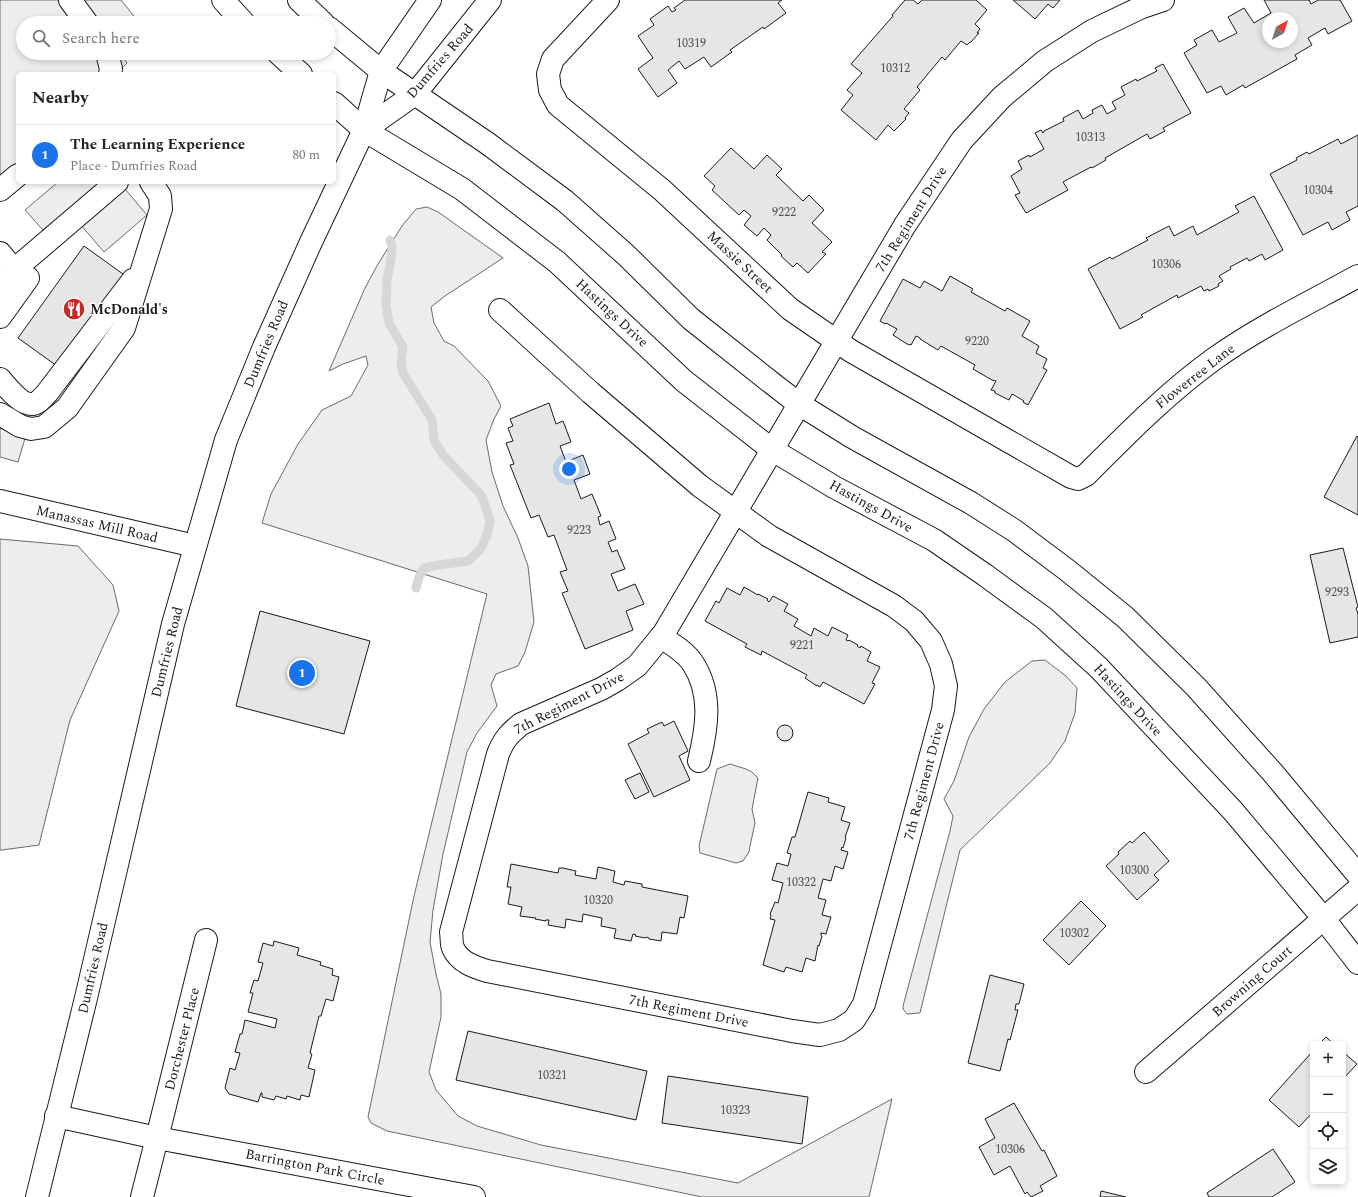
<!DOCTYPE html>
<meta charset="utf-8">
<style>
:root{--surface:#fff;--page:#f2f2f2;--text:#222;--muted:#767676;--line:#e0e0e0;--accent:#1a73e8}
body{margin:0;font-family:Spectral,serif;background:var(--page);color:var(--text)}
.controls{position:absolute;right:12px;bottom:12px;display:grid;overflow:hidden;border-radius:6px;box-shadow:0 2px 6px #0003}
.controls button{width:36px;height:36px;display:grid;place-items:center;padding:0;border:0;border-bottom:1px solid var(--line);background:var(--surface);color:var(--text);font:20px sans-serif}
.compass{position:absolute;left:1262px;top:12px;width:36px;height:36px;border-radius:50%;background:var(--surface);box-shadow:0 2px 6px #0003;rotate:39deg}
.you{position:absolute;left:569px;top:469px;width:14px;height:14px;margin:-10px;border:3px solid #fff;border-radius:50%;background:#1a73e8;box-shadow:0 0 0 6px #1a73e833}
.badge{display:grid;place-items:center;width:26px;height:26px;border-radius:50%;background:var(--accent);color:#fff;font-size:13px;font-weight:700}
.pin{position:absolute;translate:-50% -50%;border:2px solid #fff;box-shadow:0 1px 4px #0006}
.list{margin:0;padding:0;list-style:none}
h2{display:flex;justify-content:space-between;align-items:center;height:52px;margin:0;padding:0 16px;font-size:17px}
h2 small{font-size:13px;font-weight:400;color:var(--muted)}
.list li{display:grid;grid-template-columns:26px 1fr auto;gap:12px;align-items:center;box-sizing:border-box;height:60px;padding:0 16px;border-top:1px solid var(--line)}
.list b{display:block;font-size:15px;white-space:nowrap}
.list p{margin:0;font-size:13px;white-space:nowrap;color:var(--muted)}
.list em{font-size:13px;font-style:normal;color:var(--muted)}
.icon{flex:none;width:22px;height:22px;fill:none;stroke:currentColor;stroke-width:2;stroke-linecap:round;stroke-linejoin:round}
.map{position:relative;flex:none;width:1358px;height:1197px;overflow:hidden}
.search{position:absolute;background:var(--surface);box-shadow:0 2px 6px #0003;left:16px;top:16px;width:320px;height:44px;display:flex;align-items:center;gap:10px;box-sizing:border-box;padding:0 14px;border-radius:22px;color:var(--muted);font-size:15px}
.panel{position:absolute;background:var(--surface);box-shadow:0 2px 6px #0003;left:16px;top:72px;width:320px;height:112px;border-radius:6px}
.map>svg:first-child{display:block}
.built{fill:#ededed;stroke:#6a6a6a}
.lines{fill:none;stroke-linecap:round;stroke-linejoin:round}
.stream{stroke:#d7d7d7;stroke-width:9}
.building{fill:#e6e6e6;stroke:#1a1a1a;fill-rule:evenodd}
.minor-casing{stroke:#1a1a1a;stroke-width:24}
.major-casing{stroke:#1a1a1a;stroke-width:24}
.minor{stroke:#fff;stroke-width:22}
.major{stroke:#fff;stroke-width:22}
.labels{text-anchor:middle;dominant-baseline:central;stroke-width:3;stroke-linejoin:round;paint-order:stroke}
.number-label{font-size:12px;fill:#4d4d4d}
.street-label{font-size:14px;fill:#1a1a1a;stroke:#fff}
.poi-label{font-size:14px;font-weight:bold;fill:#1a1a1a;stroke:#fff;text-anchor:start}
</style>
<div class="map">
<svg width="1358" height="1197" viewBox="0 0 1358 1197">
<rect width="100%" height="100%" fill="#fff"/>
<!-- built -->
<g class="built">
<path d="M0,0H121L138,21L136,23H23V53H120L127,63L116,74H18V163L0,179Z"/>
<path d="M58,182H119L147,215L104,252L68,210L43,230L25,210Z"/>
<path d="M427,207L438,212L503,258L445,296L431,307L434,323L444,341L454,346L488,381L501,406L494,419L486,440L492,472L503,506L518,538L528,566L534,622L525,652L518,666L496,674L491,685L497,706L477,733L467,752L443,854L433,910L430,942L436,974L441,994V1017L429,1072L436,1090L458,1116L477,1126L541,1145L738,1183L892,1099L869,1197H702L387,1131L371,1123L368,1117L414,896L487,594L262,523L271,494L298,444L322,410L351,396L368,365L366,356L343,364L329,371L365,288L378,264L402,226L416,209Z"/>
<path d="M0,428L26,435L18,462L0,457Z"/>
<path d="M0,539L78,546L113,585L119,611L70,720L39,845L2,850H0Z"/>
<path d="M1045,660L1066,676L1077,688L1075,713L1065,741L1050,763L960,850L920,1013L907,1014L903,1009V1006L950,831L953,816L944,799L954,781L969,737L984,709L1005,682L1032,661Z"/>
<path d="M730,764L746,769L752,772L758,778L752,809L755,823L750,846L749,852L743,861L736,863L700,853L699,846L717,769Z"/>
</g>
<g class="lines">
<!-- stream -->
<path class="stream" d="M390,240L392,247L391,259L387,280L386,304L389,323L403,347L401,363L403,373L432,420L434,440L443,455L481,495L486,507L490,522L487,535L480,550L468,561L438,565L424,568L419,577L416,588"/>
</g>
<!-- building -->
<g class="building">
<path d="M685,0H782L778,3L786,13L764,29L763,27L730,50L732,52L711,67L704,57L685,69L679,61L668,70L677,83L658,97L638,69L653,58L638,36L654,25L650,19L668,6L672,12L676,10L674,8Z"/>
<path d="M905,0H913L918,4L922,0H976L987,10L975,24L980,29L977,33H979L971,42H970L967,45L961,41L945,60L942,57L917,87L920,90L904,109L909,113L905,118L906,119L894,131L888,125L876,140L841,110L853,95L847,90L862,73L851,64L893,16L892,15Z"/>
<path d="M1013,0H1060L1053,8L1048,4L1035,19Z"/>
<path d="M1264,0H1309L1311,4L1318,0H1340L1352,21L1328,34L1325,28L1308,38L1312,45L1295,55L1297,59L1245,88L1243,85L1226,95L1221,86L1207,93L1184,53L1197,45L1194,40L1212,30L1219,42L1237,33L1228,17L1244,8L1254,23L1271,13ZM1268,18H1292V42H1268Z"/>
<path d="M1163,64L1191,113L1163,128L1165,131L1150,139L1147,134L1105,158L1106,160L1092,168L1091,167L1063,182L1068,190L1026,213L1015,195L1020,193L1011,176L1022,169L1018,161L1029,155L1030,157L1044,149L1035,133L1041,130L1043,133L1044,131L1064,121L1063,118L1078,110L1083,119L1093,113L1092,110L1102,105L1107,114L1116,109L1112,102L1125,95L1121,87L1136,79L1137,81L1157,71L1155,68Z"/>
<path d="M1358,135V206L1346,212L1350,220L1332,230L1328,222L1303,235L1270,174L1297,160L1296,158L1307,152L1309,154L1338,139L1341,144Z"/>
<path d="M731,148L754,169L767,155L782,169L776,175L803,201L809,195L824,210L812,223L832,242L822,252L826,254L808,273L797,263L793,267L781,256L782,255L767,240L771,235L764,228L757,236L744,225L751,216L744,210L739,215L712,190L715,186L704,176Z"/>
<path d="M1254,196L1283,250L1265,260L1262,254L1249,261L1247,258L1230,267L1231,269L1219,276L1223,281L1218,284L1219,286L1209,291L1208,289L1204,291L1201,286L1178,298L1177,295L1141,315L1143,317L1120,329L1088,269L1110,257L1112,259L1148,240L1146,238L1169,226L1174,236L1193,226L1197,235L1239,212L1235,206Z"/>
<path d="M84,246L130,279L64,371L18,338Z"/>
<path d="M950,276L973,289L971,292L1005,311L1007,308L1030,321L1022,336L1039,346L1036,353L1047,359L1043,368L1047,370L1028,405L1023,402L1024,401L1012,394L1009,400L995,393V391L991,390L996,381L992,380L973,369L975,365L941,346L938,350L920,339V338L916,336L911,345L907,344L893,335L897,329L886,323L885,324L880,321L903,279L920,288L924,281L942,291Z"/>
<path d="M549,403L556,424L563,421L571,442L560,446L566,462L583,455L590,474L574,480L581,499L592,494L601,516L598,517L600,525L609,521L616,539L608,542L612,552L617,550L625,569L611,574L618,591L635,584L644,604L626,611L633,630L585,649L562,593L568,591L560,572L567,570L554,535L548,537L539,515L531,518L510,465L514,464L506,443L513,441L508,428L513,426L510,419Z"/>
<path d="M1357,436L1358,437V515L1324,497Z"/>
<path d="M1343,548L1358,607L1356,608L1358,614V637L1330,643L1310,555Z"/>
<path d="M744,587L758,595V594L768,599L767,600L769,602L773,596L788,604L784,611L798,619L794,626L811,636L814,628L828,636L832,627L848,635L846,640L848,641L849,640L858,645L857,646L860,648L861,646L871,652L867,661L880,667L872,683L875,684L864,704L823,682L820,687L817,685V686L805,678L807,675L762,651L761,655L745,647L747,644L705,621L716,601L719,603L727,588L740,595Z"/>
<path d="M260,611L370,641L344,734L236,706Z"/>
<path d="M674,721L688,751L679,756L690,780L654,797L628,744L649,733L647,729L662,722L664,726Z"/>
<circle cx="785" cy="733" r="8"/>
<path d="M640,773L649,792L635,799L625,780Z"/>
<path d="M808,792L829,798L828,802L845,807L841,820L850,823L845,837L846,838L843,848L842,847L841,850L848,852L843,869L835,866L831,881L823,879L818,898L826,900L822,915L831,917L826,934L821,933V935L822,936L819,946L818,945L815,961L806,958L802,972L786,967L784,972L763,965L775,920L770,919L771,915L770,914L775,902L778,903L783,883L772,880L777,863L788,866L791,854L787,853L792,837H795Z"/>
<path d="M1144,832L1169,861L1154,875L1159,880L1137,900L1106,866L1119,854L1118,852L1130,841L1132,843Z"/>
<path d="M511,864L558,873L559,868H563L576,871L575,875L596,879L598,867L615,871L613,882L624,885L625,881L642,884V887L688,896L684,918L680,917L677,934L662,932L661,941L649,939V938L646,937L645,938L635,936L636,935L633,934L631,941L614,938L616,929L601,926L602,918L583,914L582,922L566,919L565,928L548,925L549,920H546V921L535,919L536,918L520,916L522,907L508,904L511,887H507Z"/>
<path d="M1081,901L1106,926L1069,965L1043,940Z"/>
<path d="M274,941L299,948L297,955L321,962L320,965L333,969L332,975L339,977L333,1001L326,999L321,1016H319L310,1053L312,1054L308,1068L315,1070L309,1097L301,1095L300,1100L287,1096L286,1099L276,1096L274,1100L262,1097V1093H261L258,1102L229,1094L225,1088L230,1068L235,1070L240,1053L235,1052L240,1034H242L245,1020L275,1028L277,1019L248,1012L253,993H250L254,980L258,981L263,963L258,962L263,943L273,946Z"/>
<path d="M990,975L1024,984L1019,1004H1016L1015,1010H1018L1010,1040L1008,1039L1000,1071L968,1063Z"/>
<path d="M468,1031L647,1071L636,1120L456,1080Z"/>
<path d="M1326,1037L1334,1044H1319Z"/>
<path d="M1313,1051V1112L1299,1127L1269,1100Z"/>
<path d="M1343,1052L1357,1064L1343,1079Z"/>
<path d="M668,1076L808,1097L802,1144L662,1123Z"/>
<path d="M1014,1103L1042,1151L1044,1150L1057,1176L1040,1186L1043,1191L1031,1197L1027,1192L1025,1194L1010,1166L994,1175L979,1147L995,1138L985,1119Z"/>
<path d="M1273,1149L1295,1182L1272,1197H1209L1207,1193Z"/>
<path d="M1101,1191L1126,1197H1100Z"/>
</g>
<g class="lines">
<!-- minor casing -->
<g class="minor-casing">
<g id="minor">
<path d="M70,0L87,23"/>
<path d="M223,0L244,23"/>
<path d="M299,0L323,23"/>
<path d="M608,0L553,59L548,74L550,90L558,105L662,190L790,309L851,351L1071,477L1078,479L1086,475C1127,434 1167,393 1214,359C1259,327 1309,303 1358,276"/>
<path d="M329,28L381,71L487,143L565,201L626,255L691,319L773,384L799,404L852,437L971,503L1015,531L1067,570L1125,617L1196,687L1273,773L1358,875"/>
<path d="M107,53L111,69L110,74"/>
<path d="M278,53L301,74"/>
<path d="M334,103L364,130L462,189L557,262L684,381L771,449L834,487L934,540L985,575L1044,618L1099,668L1233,811L1324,919L1358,963"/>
<path d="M0,190L18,175"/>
<path d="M0,253L14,270"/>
<path d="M0,291L14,270L117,182"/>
<path d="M500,310L591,393L700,486L769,536L894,606L914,621L931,641L941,664L946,686L943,710L864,1004L854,1020L839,1030L820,1035L792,1031L487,971C474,967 459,962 453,948C451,944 452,937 451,932L498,754C504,739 509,734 521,724L601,689L617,680L637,666L664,633L905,225L962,140L1002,97L1045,61L1092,31L1142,7L1163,0"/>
<path d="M0,317L28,278"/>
<path d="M0,379C7,387 21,405 32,404C38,404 43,397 47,393L133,280"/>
<path d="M0,414L20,426L31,429L44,427L67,408L124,328L161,209L160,196L151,182"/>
<path d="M0,501L195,546"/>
<path d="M661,637C672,644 684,651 692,662C713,693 707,728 699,761"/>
<path d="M1146,1072L1358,889"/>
<path d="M56,1116L157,1138L206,940"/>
<path d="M142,1197L157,1138L474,1197"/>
</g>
</g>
<!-- major casing -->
<g class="major-casing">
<g id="major">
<path d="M364,130L415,94L490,0"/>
<path d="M37,1197L86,998L173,624L226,440L264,347L311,242L364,130L381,71L430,0"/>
</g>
</g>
<!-- minor -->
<use href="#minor" class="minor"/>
<!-- major -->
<use href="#major" class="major"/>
</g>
<!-- icons -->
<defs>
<g id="restaurant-disc" transform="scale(1.15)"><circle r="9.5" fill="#c62828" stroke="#fff"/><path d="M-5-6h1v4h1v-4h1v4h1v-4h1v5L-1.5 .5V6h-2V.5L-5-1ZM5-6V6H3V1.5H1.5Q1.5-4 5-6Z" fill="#fff"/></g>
</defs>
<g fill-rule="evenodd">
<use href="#restaurant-disc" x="74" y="309"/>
</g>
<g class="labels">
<!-- number labels -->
<g class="number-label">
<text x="691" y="43">10319</text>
<text x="895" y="68">10312</text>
<text x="1090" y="137">10313</text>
<text x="1318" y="190">10304</text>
<text x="784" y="212">9222</text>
<text x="1166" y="264">10306</text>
<text x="977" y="341">9220</text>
<text x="579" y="530">9223</text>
<text x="1337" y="592">9293</text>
<text x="802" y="645">9221</text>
<text x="1134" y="870">10300</text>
<text x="801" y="882">10322</text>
<text x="598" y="900">10320</text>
<text x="1074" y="933">10302</text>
<text x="552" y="1075">10321</text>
<text x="735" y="1110">10323</text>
<text x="1010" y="1149">10306</text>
</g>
<!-- street labels -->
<g class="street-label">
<text transform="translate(440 61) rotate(-49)">Dumfries Road</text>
<text transform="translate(911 219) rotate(-58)">7th Regiment Drive</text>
<text transform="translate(740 262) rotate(43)">Massie Street</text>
<text transform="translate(612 313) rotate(43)">Hastings Drive</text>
<text transform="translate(266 344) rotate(-67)">Dumfries Road</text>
<text transform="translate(1195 376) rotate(-38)">Flowerree Lane</text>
<text transform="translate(871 506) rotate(29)">Hastings Drive</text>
<text transform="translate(97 524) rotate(13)">Manassas Mill Road</text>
<text transform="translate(167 652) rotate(-76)">Dumfries Road</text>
<text transform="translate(1128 700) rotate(47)">Hastings Drive</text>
<text transform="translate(569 703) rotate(-27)">7th Regiment Drive</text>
<text transform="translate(924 781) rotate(-75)">7th Regiment Drive</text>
<text transform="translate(93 968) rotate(-77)">Dumfries Road</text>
<text transform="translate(1252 981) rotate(-41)">Browning Court</text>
<text transform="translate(689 1011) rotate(11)">7th Regiment Drive</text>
<text transform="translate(182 1039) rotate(-76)">Dorchester Place</text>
<text transform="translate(315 1167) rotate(11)">Barrington Park Circle</text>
</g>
<!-- poi labels -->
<g class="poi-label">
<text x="90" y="309">McDonald's</text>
</g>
</g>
</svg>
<div class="controls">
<button>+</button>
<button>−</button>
<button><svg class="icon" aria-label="locate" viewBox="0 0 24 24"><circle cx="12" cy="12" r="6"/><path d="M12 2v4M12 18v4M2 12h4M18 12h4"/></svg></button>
<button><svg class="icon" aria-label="layers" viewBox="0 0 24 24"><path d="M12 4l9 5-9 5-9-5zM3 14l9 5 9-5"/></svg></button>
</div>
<svg class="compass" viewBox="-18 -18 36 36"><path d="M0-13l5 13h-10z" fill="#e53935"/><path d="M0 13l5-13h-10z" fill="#767676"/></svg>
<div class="you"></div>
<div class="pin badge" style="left:302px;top:673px">1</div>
<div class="search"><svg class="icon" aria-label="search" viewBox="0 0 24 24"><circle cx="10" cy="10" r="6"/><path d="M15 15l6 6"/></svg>Search here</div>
<section class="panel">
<h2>Nearby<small></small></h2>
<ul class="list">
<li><span class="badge">1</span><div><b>The Learning Experience</b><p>Place · Dumfries Road</p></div><em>80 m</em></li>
</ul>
</section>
</div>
